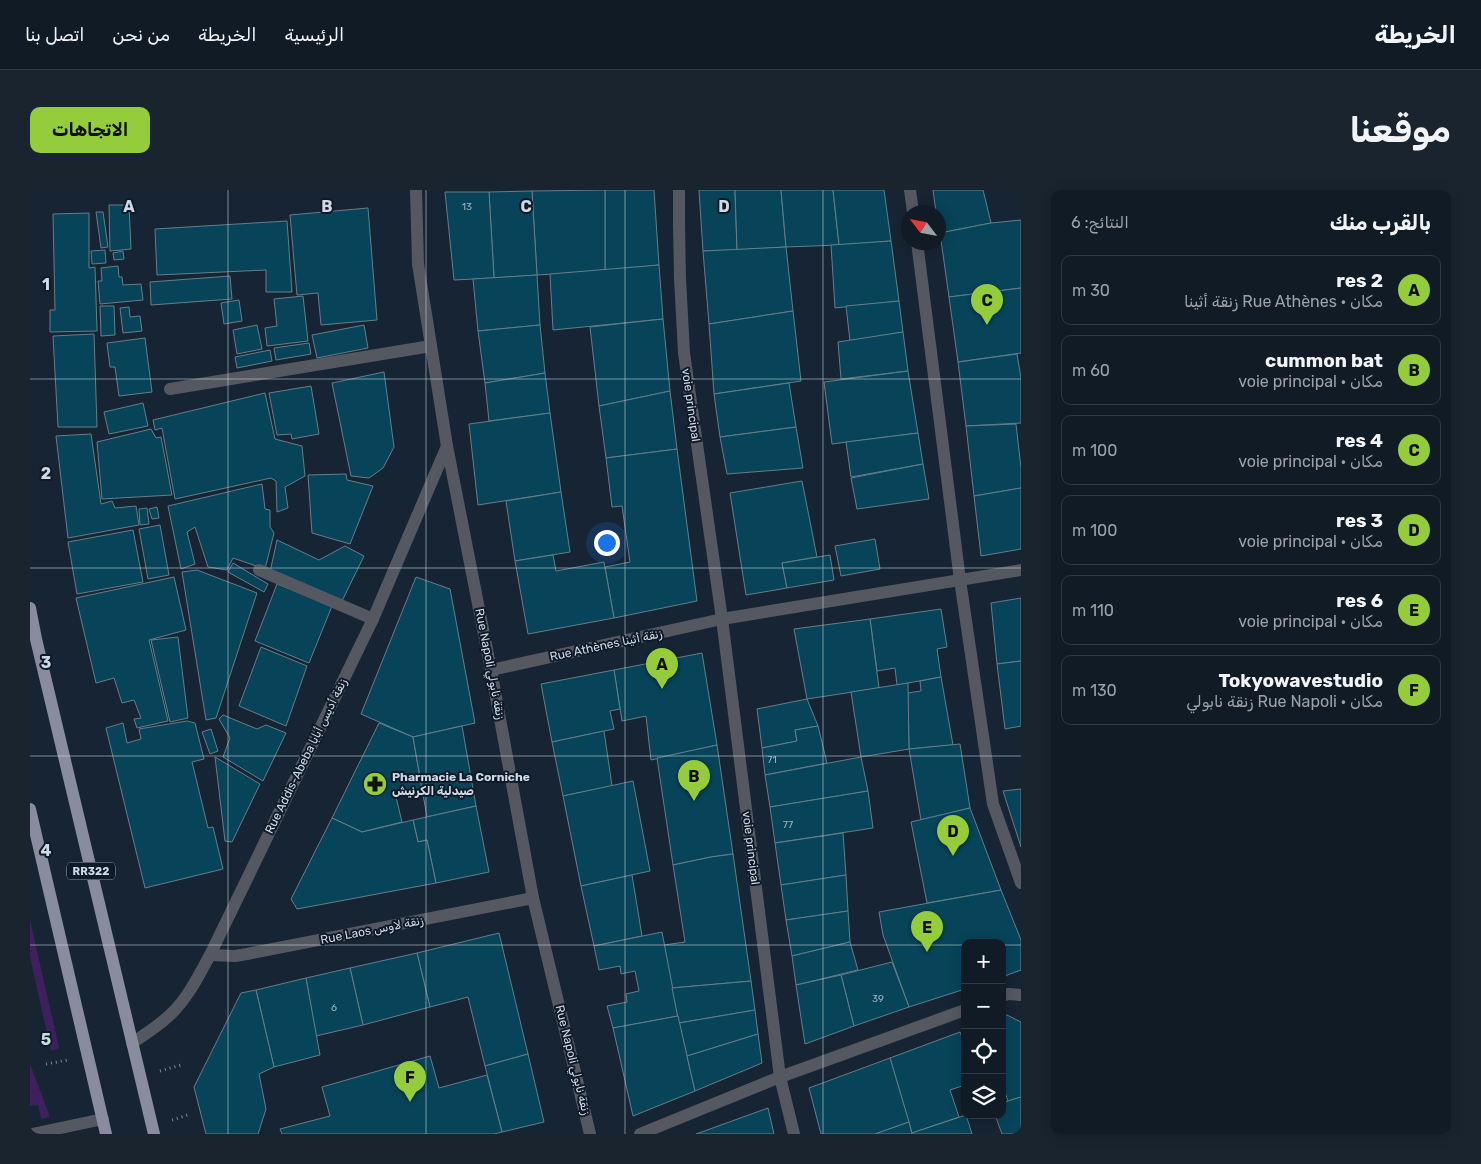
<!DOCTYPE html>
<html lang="ar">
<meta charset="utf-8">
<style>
:root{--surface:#111b26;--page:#1a242e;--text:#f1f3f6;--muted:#9ca1a7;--line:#303943;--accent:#94cc3c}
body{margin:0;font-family:Rubik,Cairo,sans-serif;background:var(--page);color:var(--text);direction:rtl}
.controls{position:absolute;right:15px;bottom:15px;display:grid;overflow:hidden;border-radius:10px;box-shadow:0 2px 12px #0003}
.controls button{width:45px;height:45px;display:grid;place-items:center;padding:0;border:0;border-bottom:1px solid var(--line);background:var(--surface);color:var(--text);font:25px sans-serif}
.compass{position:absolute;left:871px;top:15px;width:45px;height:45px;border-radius:50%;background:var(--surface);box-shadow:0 2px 12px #0003;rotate:302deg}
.you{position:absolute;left:576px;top:352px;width:18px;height:18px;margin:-12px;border:4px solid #fff;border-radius:50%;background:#1a73e8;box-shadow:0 0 0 8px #1a73e833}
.badge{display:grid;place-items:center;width:32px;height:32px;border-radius:50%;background:var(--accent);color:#111;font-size:16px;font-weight:700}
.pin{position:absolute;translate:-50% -41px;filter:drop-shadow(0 1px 2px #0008)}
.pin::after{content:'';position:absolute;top:26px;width:18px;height:15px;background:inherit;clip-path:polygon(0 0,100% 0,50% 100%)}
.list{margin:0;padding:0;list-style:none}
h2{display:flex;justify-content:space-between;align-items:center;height:65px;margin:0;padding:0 20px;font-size:21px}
h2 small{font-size:16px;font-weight:400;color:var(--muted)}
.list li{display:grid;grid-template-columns:32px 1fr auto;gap:15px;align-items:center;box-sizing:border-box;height:70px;margin:0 10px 10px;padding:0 10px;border:1px solid var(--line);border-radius:10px}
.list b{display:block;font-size:19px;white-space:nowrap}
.list p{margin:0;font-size:16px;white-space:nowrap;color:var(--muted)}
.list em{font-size:16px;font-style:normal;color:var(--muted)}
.icon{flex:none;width:28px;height:28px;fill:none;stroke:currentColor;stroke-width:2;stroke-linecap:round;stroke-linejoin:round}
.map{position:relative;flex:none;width:991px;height:944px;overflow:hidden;direction:ltr;border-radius:10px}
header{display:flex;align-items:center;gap:30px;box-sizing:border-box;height:70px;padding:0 25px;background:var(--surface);border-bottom:1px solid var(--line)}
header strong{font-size:24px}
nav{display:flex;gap:28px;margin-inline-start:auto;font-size:18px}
.intro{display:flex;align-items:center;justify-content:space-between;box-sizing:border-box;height:120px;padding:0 30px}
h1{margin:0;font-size:35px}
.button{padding:12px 22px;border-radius:10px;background:var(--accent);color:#111;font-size:18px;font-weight:700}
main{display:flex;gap:30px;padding:0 30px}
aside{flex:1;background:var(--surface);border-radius:10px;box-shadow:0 2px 12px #0003}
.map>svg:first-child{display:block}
.green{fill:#3e205f}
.building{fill:#074459;stroke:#657e8a}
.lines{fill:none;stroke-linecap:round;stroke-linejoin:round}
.path{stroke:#7c8794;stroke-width:3;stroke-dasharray:1 4;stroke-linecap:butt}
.service{stroke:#565861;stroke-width:12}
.pedestrian{stroke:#565861;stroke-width:12}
.minor{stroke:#565861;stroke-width:12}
.primary{stroke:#898c9f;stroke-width:12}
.grid{fill:none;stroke:#d1dae4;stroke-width:1;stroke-opacity:0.55}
.labels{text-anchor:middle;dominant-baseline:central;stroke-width:4;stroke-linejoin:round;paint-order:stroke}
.number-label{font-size:10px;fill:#9eb4c1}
.shield{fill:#0e1a29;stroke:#96a0ac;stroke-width:1}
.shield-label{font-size:11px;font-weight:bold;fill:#d1dae4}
.street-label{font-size:12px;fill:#d1dae4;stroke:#0e1a29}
.poi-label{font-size:12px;font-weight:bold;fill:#d1dae4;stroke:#0e1a29;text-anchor:start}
.grid-label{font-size:16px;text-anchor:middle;font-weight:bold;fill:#d1dae4;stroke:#0e1a29;stroke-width:4;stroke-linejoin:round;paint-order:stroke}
</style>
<header>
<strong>الخريطة</strong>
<nav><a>الرئيسية</a><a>الخريطة</a><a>من نحن</a><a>اتصل بنا</a></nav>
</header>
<div class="intro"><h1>موقعنا</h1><a class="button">الاتجاهات</a></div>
<main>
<aside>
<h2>بالقرب منك<small>النتائج: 6</small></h2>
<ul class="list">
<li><span class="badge">A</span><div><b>res 2</b><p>مكان · Rue Athènes زنقة أثينا</p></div><em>30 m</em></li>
<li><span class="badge">B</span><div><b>cummon bat</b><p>مكان · voie principal</p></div><em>60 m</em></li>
<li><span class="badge">C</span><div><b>res 4</b><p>مكان · voie principal</p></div><em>100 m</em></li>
<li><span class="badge">D</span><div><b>res 3</b><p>مكان · voie principal</p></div><em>100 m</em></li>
<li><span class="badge">E</span><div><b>res 6</b><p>مكان · voie principal</p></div><em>110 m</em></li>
<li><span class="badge">F</span><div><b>Tokyowavestudio</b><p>مكان · Rue Napoli زنقة نابولي</p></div><em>130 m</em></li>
</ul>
</aside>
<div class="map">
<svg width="991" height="944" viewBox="0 0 991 944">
<rect width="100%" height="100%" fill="#172433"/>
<!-- green -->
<g class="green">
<path d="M0,730L29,858L21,861L0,767Z"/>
<path d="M0,874L20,927L11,929L8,915L0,916Z"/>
</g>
<!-- building -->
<g class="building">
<path d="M575,0H624L629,75L575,81Z"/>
<path d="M575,0V81L507,85L502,1Z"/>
<path d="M669,0H705L707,60L673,61Z"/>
<path d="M705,0H751L756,57L707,60Z"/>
<path d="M751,0H803L809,55L756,57Z"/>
<path d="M803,0H854L861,51L809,55Z"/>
<path d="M903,0H953L961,33L910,43L908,22H906Z"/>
<path d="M502,1L507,85L464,88L459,2Z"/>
<path d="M415,2H459L464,88L424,90Z"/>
<path d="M79,15H99L101,59L80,61Z"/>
<path d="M338,18L347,130L291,135L288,103L267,105L260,25Z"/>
<path d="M66,22H73L78,57L71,58Z"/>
<path d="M59,23V78L65,77L67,141L20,142V120H25L23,24Z"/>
<path d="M991,30V98L919,107L910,43L961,33Z"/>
<path d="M257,31L262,102H236V80L127,85L125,39Z"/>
<path d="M861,51L869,111L805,118L801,55Z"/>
<path d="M756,57L763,121L679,134L673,61Z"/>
<path d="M75,60L76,73L62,74L61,61Z"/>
<path d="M93,61L94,69L84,70L83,63Z"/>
<path d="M629,75L633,129L523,140L520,84Z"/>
<path d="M88,76L89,87H92L93,95L111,94L113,110L70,114L68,91H72L71,78Z"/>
<path d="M507,85L510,135L448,141L443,89Z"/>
<path d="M200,86L202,109L121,115L120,92Z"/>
<path d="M991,98V163L928,172L919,107Z"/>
<path d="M273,106L278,151L237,156L235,138L247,136L244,109Z"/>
<path d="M209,110L212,131L194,134L191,113Z"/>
<path d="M869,111L873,142L820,151L816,116Z"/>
<path d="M70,116H84L85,145L71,146Z"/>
<path d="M99,117L100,127L110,126L112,141L93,143L90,118Z"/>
<path d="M763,121L771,191L684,204L679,134Z"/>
<path d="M633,129L640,201L569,216L560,137Z"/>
<path d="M227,135L232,159L207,164L203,140Z"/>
<path d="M334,135L338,158L287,168L282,145Z"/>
<path d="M510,135L515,183L455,193L448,141Z"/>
<path d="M873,142L878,181L811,189L808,152Z"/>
<path d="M64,144L67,237H28L23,146Z"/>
<path d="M115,148L122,202L89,206L85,177H80L77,153Z"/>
<path d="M279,153L281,164L246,170L244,158Z"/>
<path d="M240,160L242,171L207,178L205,167Z"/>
<path d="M987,164L991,188V233L936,236L928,172Z"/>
<path d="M878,181L888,243L802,254L794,192Z"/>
<path d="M354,182L364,257L353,278L339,288L321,286L302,193Z"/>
<path d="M515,183L520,223L459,231L455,193Z"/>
<path d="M759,193L766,237L690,247L684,204Z"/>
<path d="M281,196L289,244L262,249L261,244L247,245L239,203Z"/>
<path d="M640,201L647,259L576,268L569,216Z"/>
<path d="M235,203L245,249L272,256L275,286L255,297L258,318L247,322L246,291L241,288L145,309L132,238L125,240L123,230Z"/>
<path d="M113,213L118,236L79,244L74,222Z"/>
<path d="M520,223L531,302L448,315L439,234Z"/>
<path d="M986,234L991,278V298L944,306L936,236Z"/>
<path d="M766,237L773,278L697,284L690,247Z"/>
<path d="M121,239L126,248L131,247L142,305L72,309L67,252Z"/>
<path d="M888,243L893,274L821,287L816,252Z"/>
<path d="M61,244L71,314L82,311L85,318L106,316L109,335L38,348L26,246Z"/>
<path d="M647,259L667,411L584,428L575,377L600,372L592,316L582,317L576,268Z"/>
<path d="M893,274L899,309L827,319L821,288Z"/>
<path d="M316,284L317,290L343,296L320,354L282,343L278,285Z"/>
<path d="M772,291L787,367L752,373L757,398L716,405L700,303Z"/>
<path d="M232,294L235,319L240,320V337L244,343L235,379L203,368L197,380L178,377L165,337L157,342L165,374L151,379L138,316Z"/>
<path d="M991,298V359L951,366L944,306Z"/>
<path d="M531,302L540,362L485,371L476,311Z"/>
<path d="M127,317L129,328L122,329L119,319Z"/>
<path d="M117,318L119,334L110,335L109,319Z"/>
<path d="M130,335L139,385L118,389L109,339Z"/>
<path d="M103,340L113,392L47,404L38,352Z"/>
<path d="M845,349L850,379L811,386L805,356Z"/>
<path d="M247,350L289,370L315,356L334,366L311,413L240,382Z"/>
<path d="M523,365L526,381L574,372L584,428L498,444L485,371Z"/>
<path d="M800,365L804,390L757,398L752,373Z"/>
<path d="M203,373L238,394L234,402L198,382Z"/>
<path d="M167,380L227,403L186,528L176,530L152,382Z"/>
<path d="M144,387L156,440L119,450L138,531L107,538L104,529L111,528L104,510L92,513L84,488L66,493L46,408Z"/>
<path d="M386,387L420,399L445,533L383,547L331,524Z"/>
<path d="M247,394L302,416L279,473L225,451Z"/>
<path d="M991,408V471L967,474L961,413Z"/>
<path d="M911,419L917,457L907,459L911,487L867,495L865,478L847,481L840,429Z"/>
<path d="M840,429L849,498L777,509L764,439Z"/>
<path d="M148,447L158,528L140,532L121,450Z"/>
<path d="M231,457L277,476L256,536L209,516Z"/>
<path d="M672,463L687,555L621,570L616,526L592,531L584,480Z"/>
<path d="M991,471V536L975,539L967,474Z"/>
<path d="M584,480L590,519L580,521L584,539L522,552L511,494Z"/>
<path d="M911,487L923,555L879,559L878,503L891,501L890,491Z"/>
<path d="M878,493L879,559L831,567L821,502Z"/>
<path d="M777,509L788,536L765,540L767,551L732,558L727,519Z"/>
<path d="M193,525L227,539L236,535L256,543L233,591L193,567L200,548L189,529Z"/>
<path d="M157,531L165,533L174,569L162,572L178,638L183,637L193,679L115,698L76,538L93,533L97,553L111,549L109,539Z"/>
<path d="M349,533L383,547L392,600L366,607L372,632L332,642L302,628Z"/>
<path d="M432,536L446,616L397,627L383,547Z"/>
<path d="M788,536L797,573L735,585L732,558L767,551L765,540Z"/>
<path d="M181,539L188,561L180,564L172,542Z"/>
<path d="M574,541L582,596L533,606L522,552Z"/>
<path d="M930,554L940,618L891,630L879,559Z"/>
<path d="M687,555L703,664L681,667L643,675L627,568Z"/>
<path d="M185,567L230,594L202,652L195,651Z"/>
<path d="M831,567L838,601L740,617L735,585Z"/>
<path d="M603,591L620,681L551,696L533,606Z"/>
<path d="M991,599V657L973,601Z"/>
<path d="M838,601L843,638L745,653L740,617Z"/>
<path d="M446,616L459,682L406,693L397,650L388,652L383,630Z"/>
<path d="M940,618L971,700L897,713L881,632Z"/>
<path d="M302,628L332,642L383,630L388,652L397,650L406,693L267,719L261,709Z"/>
<path d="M813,643L816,685L751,695L745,653Z"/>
<path d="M703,664L721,791L642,798L634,755L655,752L643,675L681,667Z"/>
<path d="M602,685L612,746L564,756L551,696Z"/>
<path d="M816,685L818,721L756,730L751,695Z"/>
<path d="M971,700L991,750V780L972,787V753H935V799L879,817L853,745L849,722Z"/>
<path d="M818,721L820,752L762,766L756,730Z"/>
<path d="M632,742L648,826L583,838L577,816L597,812L596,804L609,801L605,781L591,784L590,776L569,780L564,756Z"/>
<path d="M469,743L498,864L455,876L438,807L400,817L387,763Z"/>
<path d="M820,752L828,780L766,795L762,766Z"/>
<path d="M387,763L400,817L333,835L320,778Z"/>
<path d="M862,772L879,817L824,836L811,785Z"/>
<path d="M320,778L333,835L286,846L276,788Z"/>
<path d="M811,785L824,836L775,854L766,795Z"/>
<path d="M276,788L290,865L244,877L226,800Z"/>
<path d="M721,791L725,820L649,833L642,798Z"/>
<path d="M226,800L244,877L229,884L236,919L228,944H176L164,897L211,803Z"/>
<path d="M725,820L728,844L657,866L649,833Z"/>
<path d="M977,825L991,832V907L978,911L972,894V826Z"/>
<path d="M648,826L665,901L603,926L583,838Z"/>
<path d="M930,842L935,855V895L920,900L929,927L882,943L860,868Z"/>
<path d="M728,844L732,873L665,901L657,866Z"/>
<path d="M498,864L514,932L472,942L455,876Z"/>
<path d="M400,866L409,898L457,885L472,942L464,944H252L250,939L300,926L292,897Z"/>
<path d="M860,868L879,932L845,944H791L779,898Z"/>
<path d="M991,907V944H972L965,925H972V913Z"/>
<path d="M738,918L744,944H666Z"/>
<path d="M936,925L942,944H882V943Z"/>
<path d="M879,932L882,944H845Z"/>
</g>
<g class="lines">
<!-- path -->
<g class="path">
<path d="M16,874L38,870"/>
<path d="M130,881L151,875"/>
<path d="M142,930L158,925"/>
</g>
<!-- service -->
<g class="service">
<path d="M140,199L401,156"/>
<path d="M2,944L73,929"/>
</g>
<!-- pedestrian -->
<g class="pedestrian">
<path d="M229,380L343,429"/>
<path d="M461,480L692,429"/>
</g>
<!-- minor -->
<g class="minor">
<path d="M386,0L388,74L417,256L461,480L503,708L560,944"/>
<path d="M649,0V33L650,88L654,163L692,429L750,887L764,944"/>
<path d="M880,0L883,22"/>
<path d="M887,52L930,390L963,614L991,693"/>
<path d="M692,429L991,380"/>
<path d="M180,765L205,766L217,764L503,708"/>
<path d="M972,806L978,804L991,805"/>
<path d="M102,853C116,844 130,835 142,823C159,806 169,785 180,765L343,429L417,256"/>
<path d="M610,944L750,887L935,820"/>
</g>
<!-- primary -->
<g class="primary">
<path d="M0,418L6,449L124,944"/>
<path d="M0,619L76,944"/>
</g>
</g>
<!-- grid -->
<path class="grid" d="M198,0V944M396,0V944M595,0V944M793,0V944M0,189H991M0,378H991M0,566H991M0,755H935M972,755H991"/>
<!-- icons -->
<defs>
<g id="pharmacy-disc" transform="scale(1.25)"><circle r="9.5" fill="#94cc3c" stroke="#0e1a29"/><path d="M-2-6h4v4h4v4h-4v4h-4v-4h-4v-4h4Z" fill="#111"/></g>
</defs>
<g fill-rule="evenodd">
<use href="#pharmacy-disc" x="345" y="594"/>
</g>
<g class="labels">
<!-- number labels -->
<g class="number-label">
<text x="437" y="17">13</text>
<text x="742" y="570">71</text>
<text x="758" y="635">77</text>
<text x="848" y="809">39</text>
<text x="304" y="818">6</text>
</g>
<!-- shield labels -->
<rect class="shield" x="37" y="672.5" width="48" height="17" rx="4"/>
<g class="shield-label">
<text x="61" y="681">RR322</text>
</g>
<!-- street labels -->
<g class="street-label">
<text transform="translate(661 215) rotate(82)">voie principal</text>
<text transform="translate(576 455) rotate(-12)">Rue Athènes زنقة أثينا</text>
<text transform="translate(460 474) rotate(79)">Rue Napoli زنقة نابولي</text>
<text transform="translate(276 566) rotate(-64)">Rue Addis-Abeba زنقة أديس أبابا</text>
<text transform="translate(721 658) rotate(83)">voie principal</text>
<text transform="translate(342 740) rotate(-11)">Rue Laos زنقة لاوس</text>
<text transform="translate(543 870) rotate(76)">Rue Napoli زنقة نابولي</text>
</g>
<!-- poi labels -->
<g class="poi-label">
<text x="362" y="587">Pharmacie La Corniche<tspan x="362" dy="14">صيدلية الكرنيش</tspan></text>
</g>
</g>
<g class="grid-label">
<text x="99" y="22">A</text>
<text x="297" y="22">B</text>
<text x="496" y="22">C</text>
<text x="694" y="22">D</text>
<text x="16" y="100">1</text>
<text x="16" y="289">2</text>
<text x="16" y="478">3</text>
<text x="16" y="666">4</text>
<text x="16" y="855">5</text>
</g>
</svg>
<div class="controls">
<button>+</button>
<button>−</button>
<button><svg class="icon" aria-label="locate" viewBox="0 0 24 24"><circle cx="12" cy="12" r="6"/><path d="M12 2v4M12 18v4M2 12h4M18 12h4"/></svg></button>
<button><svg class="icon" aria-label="layers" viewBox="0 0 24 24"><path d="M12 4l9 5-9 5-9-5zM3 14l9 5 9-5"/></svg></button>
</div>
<svg class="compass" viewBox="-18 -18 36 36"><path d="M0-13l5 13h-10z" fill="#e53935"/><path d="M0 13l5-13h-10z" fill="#9ca1a7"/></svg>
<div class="you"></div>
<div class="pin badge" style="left:632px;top:499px">A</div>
<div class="pin badge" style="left:664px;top:611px">B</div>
<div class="pin badge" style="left:957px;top:135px">C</div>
<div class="pin badge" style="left:923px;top:666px">D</div>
<div class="pin badge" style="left:897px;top:762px">E</div>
<div class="pin badge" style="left:380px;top:912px">F</div>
</div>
</main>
